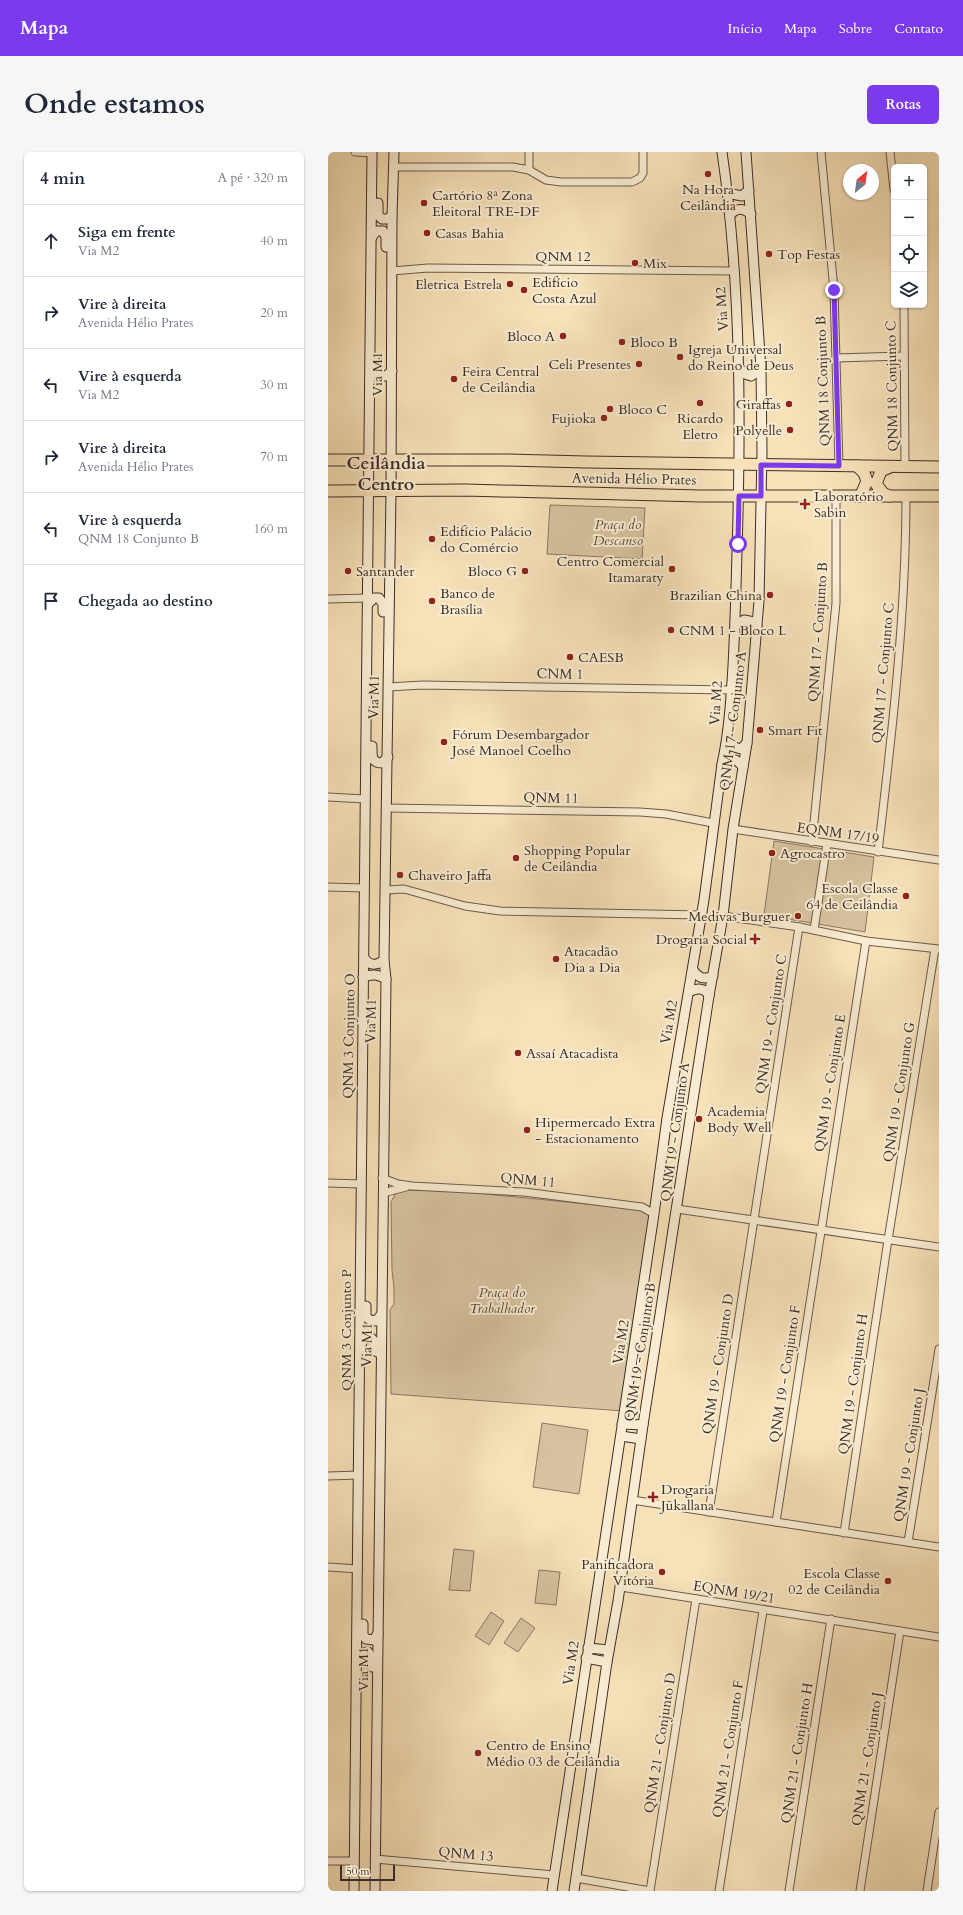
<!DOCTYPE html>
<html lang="pt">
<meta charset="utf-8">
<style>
:root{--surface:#fff;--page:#f6f6f7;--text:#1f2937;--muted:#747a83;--line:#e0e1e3;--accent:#7c3aed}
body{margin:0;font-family:Cardo,serif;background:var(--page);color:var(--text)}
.controls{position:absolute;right:12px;top:12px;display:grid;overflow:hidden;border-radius:6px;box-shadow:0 1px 3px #0004}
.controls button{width:36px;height:36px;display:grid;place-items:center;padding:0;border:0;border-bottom:1px solid var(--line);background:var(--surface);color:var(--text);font:20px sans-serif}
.compass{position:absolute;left:515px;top:12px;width:36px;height:36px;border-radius:50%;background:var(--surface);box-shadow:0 1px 3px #0004;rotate:29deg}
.scale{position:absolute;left:12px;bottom:10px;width:55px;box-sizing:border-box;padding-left:4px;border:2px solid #3f2e27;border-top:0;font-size:11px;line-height:14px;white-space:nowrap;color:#3f2e27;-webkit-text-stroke:3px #f9ecd2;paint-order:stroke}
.stop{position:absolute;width:12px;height:12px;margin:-9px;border:3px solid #7c3aed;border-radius:50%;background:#fff}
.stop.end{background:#7c3aed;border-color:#fff;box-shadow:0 1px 4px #0008}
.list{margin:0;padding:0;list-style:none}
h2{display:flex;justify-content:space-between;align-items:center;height:52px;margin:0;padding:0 16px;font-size:17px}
h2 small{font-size:13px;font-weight:400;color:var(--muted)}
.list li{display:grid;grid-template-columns:26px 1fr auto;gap:12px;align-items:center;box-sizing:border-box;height:72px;padding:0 16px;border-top:1px solid var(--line)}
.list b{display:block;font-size:15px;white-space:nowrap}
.list p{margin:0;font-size:13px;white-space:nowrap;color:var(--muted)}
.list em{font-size:13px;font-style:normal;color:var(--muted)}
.icon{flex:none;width:22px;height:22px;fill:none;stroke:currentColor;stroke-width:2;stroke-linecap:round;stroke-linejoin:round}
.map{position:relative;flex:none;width:611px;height:1739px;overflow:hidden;border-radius:6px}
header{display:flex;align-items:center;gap:24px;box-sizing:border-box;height:56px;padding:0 20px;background:var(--accent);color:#fff}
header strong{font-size:19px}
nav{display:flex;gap:22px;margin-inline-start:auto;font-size:14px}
.intro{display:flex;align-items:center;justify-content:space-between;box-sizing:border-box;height:96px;padding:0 24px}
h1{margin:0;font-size:28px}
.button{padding:10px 18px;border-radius:6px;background:var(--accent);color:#fff;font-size:14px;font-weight:700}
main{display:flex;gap:24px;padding:0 24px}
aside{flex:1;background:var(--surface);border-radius:6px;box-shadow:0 1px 3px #0004}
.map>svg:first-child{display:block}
.green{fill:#d7c3a0;stroke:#8b7864}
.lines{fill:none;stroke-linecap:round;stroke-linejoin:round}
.minor-casing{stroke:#6d5b4c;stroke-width:9}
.secondary-casing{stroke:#3f2e27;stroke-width:11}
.primary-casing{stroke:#3f2e27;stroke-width:13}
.minor{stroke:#f9ecd2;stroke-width:7}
.secondary{stroke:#f9ecd2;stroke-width:9}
.primary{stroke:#f6e1b9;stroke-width:11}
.route{stroke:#7c3aed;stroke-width:5}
.poi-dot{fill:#8f2418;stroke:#f9ecd2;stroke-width:1.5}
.labels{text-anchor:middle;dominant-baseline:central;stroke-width:4;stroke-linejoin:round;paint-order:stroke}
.poi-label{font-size:14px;fill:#3f2e27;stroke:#f9ecd2;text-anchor:start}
.street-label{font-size:14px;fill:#3f2e27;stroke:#f9ecd2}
.park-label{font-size:14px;font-style:italic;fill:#5d4c3f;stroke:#f9ecd2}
.district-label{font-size:18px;font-weight:bold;fill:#3f2e27;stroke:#f9ecd2}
</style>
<header>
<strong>Mapa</strong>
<nav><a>Início</a><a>Mapa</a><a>Sobre</a><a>Contato</a></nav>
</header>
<div class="intro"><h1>Onde estamos</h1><a class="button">Rotas</a></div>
<main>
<aside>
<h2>4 min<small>A pé · 320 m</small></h2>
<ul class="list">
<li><svg class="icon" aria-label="ahead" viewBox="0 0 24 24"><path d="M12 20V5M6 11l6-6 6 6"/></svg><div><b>Siga em frente</b><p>Via M2</p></div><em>40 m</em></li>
<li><svg class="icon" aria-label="right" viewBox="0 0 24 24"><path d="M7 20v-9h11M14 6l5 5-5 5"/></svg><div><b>Vire à direita</b><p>Avenida Hélio Prates</p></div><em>20 m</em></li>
<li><svg class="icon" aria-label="left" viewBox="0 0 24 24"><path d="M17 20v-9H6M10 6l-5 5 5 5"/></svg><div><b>Vire à esquerda</b><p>Via M2</p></div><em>30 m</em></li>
<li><svg class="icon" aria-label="right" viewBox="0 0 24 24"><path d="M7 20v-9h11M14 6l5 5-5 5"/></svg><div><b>Vire à direita</b><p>Avenida Hélio Prates</p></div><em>70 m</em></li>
<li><svg class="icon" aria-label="left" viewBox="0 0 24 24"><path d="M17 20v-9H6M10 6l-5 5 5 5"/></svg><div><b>Vire à esquerda</b><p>QNM 18 Conjunto B</p></div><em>160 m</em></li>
<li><svg class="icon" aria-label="arrive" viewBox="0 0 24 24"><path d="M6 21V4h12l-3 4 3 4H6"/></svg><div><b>Chegada ao destino</b></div></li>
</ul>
</aside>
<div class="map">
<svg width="611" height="1739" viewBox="0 0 611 1739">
<rect width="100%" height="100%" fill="#f6e1b9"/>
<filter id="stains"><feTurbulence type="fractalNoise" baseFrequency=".005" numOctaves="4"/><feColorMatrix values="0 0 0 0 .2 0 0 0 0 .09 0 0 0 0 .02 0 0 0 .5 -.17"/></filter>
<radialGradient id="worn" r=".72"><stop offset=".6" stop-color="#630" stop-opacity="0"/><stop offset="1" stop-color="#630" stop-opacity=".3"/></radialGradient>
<!-- green -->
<g class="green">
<path d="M222,353L317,356L314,407L219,402Z"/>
<path d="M446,689L546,705L537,780L436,763Z"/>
<path d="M72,1038L128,1039L319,1058L323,1061L295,1259L63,1242L62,1158L66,1152V1136L64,1118L63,1050L69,1039Z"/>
<path d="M214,1271L260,1278L251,1342L205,1335Z"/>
<path d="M126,1397L146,1399L142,1439L121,1438Z"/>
<path d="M211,1418L232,1420L228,1453L207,1451Z"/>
<path d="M163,1460L176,1469L161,1493L147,1484Z"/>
<path d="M193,1466L207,1476L190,1500L176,1491Z"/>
</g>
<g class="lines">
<!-- minor casing -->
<g class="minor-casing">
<g id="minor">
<path d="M27,0L44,1"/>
<path d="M493,0L506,138L511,314"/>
<path d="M562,0L566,38"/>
<path d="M66,15H185L201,18L218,28L233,30H304L312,26L315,21V0"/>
<path d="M201,18V0"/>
<path d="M64,119L100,116L405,119"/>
<path d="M576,153L577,315"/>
<path d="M508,206L576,204"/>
<path d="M0,447L40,446"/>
<path d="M60,535L95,533L403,538"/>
<path d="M0,645L37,647"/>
<path d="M59,656L312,660L338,662L385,671"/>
<path d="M405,677L611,708"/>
<path d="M484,690L508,451V343"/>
<path d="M550,700C564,582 578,463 578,344"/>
<path d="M0,735L37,736"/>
<path d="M58,738L76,737L137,754L172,759L373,763"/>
<path d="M395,764L471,775L538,789L611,797"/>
<path d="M486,778L499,691"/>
<path d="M54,1026L70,1032L84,1034L196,1040L314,1055L326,1062"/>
<path d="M0,1031L33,1032"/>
<path d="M55,1041L78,1035"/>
<path d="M349,1057L611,1095"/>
<path d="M0,1324L31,1323"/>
<path d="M304,1348L611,1395"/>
<path d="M381,1360L471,775"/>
<path d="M448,1370L538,789"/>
<path d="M516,1381L560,1088L607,797"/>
<path d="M580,1390L611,1197"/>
<path d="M0,1415L30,1417"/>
<path d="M293,1435C399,1451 505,1469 611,1485"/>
<path d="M47,1707L226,1723"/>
<path d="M0,1709H26"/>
<path d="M248,1726L322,1739L368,1447"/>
<path d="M391,1739L435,1459"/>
<path d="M461,1739L503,1467"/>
<path d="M532,1739L572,1479"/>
<path d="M599,1739L611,1660"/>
</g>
</g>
<!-- secondary casing -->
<g class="secondary-casing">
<g id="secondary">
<path d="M400,39L404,42L414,44L421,38"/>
<path d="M50,51V63L54,67H59L64,64"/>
<path d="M402,63C409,55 415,56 423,62"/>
<path d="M44,85L48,79H55L58,85V95"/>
<path d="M48,210V220L51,224H58L64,219"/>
<path d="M412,217L417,222L423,224L433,217"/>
<path d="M40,452L46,446H51L55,452V460"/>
<path d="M408,473L416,468L426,470L429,474"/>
<path d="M399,590L403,594L413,597L419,591"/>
<path d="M44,594C44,603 43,611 54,611L60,605"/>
<path d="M394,612C402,604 409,607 415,615"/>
<path d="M36,806C42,814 48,814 56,808"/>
<path d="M365,818C370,826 376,828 385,824"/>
<path d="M35,825C44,822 49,822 58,827"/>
<path d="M361,840C369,836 377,835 381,844"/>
<path d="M38,1154V1165L42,1168L48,1169L53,1163"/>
<path d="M33,1193L35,1188L42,1185L47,1190L49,1200"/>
<path d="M294,1272L315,1273"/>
<path d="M293,1284L313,1287"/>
<path d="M35,1472V1483L38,1487L46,1488L50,1481"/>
<path d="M260,1496L281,1498"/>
<path d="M258,1506L279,1510"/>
<path d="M29,1507L33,1501L40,1500L44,1506V1515"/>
<path d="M26,1739L44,0"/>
<path d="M47,1739L58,827L56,808L63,340L64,64L66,0"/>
<path d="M224,1739L326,1062L339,966L376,748L394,612C401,580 403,547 405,514C407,476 408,438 409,400C413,267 413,132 394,0"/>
<path d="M246,1739L279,1510L290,1449L315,1273L381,844L395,764L405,677L419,591L431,449L434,300L433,217L418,0"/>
</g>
</g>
<!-- primary casing -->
<g class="primary-casing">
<g id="primary">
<path d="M0,308H177L258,310L611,315"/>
<path d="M529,314L536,321L539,329L533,343"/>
<path d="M0,339L137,338L372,344H611"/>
<path d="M561,344L555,341L548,332L553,319L562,315"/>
</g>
</g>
<!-- minor -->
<use href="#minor" class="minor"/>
<!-- secondary -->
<use href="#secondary" class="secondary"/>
<!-- primary -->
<use href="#primary" class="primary"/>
</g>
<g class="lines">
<!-- route -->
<path class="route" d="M410,392L411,344H433V313L511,314L506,138"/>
</g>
<!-- markers -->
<g class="poi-dot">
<circle cx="380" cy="22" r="4"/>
<circle cx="96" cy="51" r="4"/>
<circle cx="99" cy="81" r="4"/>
<circle cx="441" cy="102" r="4"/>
<circle cx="307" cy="111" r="4"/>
<circle cx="182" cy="132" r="4"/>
<circle cx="196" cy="138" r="4"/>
<circle cx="235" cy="184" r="4"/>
<circle cx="294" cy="190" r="4"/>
<circle cx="352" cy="205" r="4"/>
<circle cx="311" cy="212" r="4"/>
<circle cx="126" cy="227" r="4"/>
<circle cx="372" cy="251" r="4"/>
<circle cx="461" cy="252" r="4"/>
<circle cx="282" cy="257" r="4"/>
<circle cx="276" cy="266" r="4"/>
<circle cx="462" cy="278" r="4"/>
<path d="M475 346h4v4h4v4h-4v4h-4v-4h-4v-4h4z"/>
<circle cx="104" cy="387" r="4"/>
<circle cx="344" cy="417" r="4"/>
<circle cx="20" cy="419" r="4"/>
<circle cx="197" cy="419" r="4"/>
<circle cx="442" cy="443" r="4"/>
<circle cx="104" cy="449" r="4"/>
<circle cx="343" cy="478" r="4"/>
<circle cx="242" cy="505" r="4"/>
<circle cx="432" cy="578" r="4"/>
<circle cx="116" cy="590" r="4"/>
<circle cx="444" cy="701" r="4"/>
<circle cx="188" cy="706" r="4"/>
<circle cx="72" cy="723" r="4"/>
<circle cx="578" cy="744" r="4"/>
<circle cx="470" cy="764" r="4"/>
<path d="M425 781h4v4h4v4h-4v4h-4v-4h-4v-4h4z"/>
<circle cx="228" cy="807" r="4"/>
<circle cx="190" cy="901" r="4"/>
<circle cx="371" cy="967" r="4"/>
<circle cx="199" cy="978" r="4"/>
<path d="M323 1339h4v4h4v4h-4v4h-4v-4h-4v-4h4z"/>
<circle cx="334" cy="1420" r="4"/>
<circle cx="560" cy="1429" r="4"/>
<circle cx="150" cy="1601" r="4"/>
</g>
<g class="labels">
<!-- poi labels -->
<g class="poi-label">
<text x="380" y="37" text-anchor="middle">Na Hora<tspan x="380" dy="16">Ceilândia</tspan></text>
<text x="104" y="43">Cartório 8ª Zona<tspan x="104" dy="16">Eleitoral TRE-DF</tspan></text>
<text x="107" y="81">Casas Bahia</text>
<text x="449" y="102">Top Festas</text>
<text x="315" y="111">Mix</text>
<text x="204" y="130">Edifício<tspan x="204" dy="16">Costa Azul</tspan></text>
<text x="174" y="132" text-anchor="end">Eletrica Estrela</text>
<text x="227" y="184" text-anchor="end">Bloco A</text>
<text x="302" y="190">Bloco B</text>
<text x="360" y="197">Igreja Universal<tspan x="360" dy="16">do Reino de Deus</tspan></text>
<text x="303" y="212" text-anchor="end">Celi Presentes</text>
<text x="134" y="219">Feira Central<tspan x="134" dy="16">de Ceilândia</tspan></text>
<text x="453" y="252" text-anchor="end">Giraffas</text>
<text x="290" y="257">Bloco C</text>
<text x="268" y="266" text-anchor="end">Fujioka</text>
<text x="372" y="266" text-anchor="middle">Ricardo<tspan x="372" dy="16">Eletro</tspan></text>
<text x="454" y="278" text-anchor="end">Polyelle</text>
<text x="486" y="344">Laboratório<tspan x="486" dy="16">Sabin</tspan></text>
<text x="112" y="379">Edifício Palácio<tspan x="112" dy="16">do Comércio</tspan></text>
<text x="336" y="409" text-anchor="end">Centro Comercial<tspan x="336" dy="16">Itamaraty</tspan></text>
<text x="28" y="419">Santander</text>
<text x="189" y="419" text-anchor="end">Bloco G</text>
<text x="112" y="441">Banco de<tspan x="112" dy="16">Brasília</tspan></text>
<text x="434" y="443" text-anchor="end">Brazilian China</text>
<text x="351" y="478">CNM 1 - Bloco L</text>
<text x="250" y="505">CAESB</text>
<text x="440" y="578">Smart Fit</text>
<text x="124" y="582">Fórum Desembargador<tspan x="124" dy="16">José Manoel Coelho</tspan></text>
<text x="196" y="698">Shopping Popular<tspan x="196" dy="16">de Ceilândia</tspan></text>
<text x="452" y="701">Agrocastro</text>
<text x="80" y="723">Chaveiro Jaffa</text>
<text x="570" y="736" text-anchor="end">Escola Classe<tspan x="570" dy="16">64 de Ceilândia</tspan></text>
<text x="462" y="764" text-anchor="end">Medivas Burguer</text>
<text x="419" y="787" text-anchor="end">Drogaria Social</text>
<text x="236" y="799">Atacadão<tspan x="236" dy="16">Dia a Dia</tspan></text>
<text x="198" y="901">Assaí Atacadista</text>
<text x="379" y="959">Academia<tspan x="379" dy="16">Body Well</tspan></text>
<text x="207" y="970">Hipermercado Extra<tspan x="207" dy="16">- Estacionamento</tspan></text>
<text x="333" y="1337">Drogaria<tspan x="333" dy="16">Jukallana</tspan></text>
<text x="326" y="1412" text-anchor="end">Panificadora<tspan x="326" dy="16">Vitória</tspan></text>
<text x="552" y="1421" text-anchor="end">Escola Classe<tspan x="552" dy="16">02 de Ceilândia</tspan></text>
<text x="158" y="1593">Centro de Ensino<tspan x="158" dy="16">Médio 03 de Ceilândia</tspan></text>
</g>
<!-- street labels -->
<g class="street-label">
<text x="235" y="104">QNM 12</text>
<text transform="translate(394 157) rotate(-94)">Via M2</text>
<text transform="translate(49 222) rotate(-90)">Via M1</text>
<text transform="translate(495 229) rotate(-92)">QNM 18 Conjunto B</text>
<text transform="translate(564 234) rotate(-91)">QNM 18 Conjunto C</text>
<text transform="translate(306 327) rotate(1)">Avenida Hélio Prates</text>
<text transform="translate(490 480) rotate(-86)">QNM 17 - Conjunto B</text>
<text transform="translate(555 521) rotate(-85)">QNM 17 - Conjunto C</text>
<text transform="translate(232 522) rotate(1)">CNM 1</text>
<text transform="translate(46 545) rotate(-89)">Via M1</text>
<text transform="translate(388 551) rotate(-86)">Via M2</text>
<text transform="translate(405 569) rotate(-83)">QNM 17 - Conjunto A</text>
<text transform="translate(223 646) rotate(1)">QNM 11</text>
<text transform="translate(510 681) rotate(8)">EQNM 17/19</text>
<text transform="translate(43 869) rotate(-89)">Via M1</text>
<text transform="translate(341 870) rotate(-80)">Via M2</text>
<text transform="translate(443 872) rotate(-81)">QNM 19 - Conjunto C</text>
<text transform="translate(21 884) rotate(-89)">QNM 3 Conjunto O</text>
<text transform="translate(502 931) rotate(-81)">QNM 19 - Conjunto E</text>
<text transform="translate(571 940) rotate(-81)">QNM 19 - Conjunto G</text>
<text transform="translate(347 980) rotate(-82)">QNM 19 - Conjunto A</text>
<text transform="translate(200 1028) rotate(5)">QNM 11</text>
<text transform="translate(18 1178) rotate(-90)">QNM 3 Conjunto P</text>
<text transform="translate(293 1190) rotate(-81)">Via M2</text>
<text transform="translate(39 1193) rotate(-89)">Via M1</text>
<text transform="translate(312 1200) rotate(-81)">QNM 19 - Conjunto B</text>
<text transform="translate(390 1212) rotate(-81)">QNM 19 - Conjunto D</text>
<text transform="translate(457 1222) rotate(-81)">QNM 19 - Conjunto F</text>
<text transform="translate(525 1232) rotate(-82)">QNM 19 - Conjunto H</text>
<text transform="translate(581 1303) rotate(-81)">QNM 19 - Conjunto J</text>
<text transform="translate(406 1440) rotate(9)">EQNM 19/21</text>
<text transform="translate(243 1511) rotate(-81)">Via M2</text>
<text transform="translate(35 1517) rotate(-90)">Via M1</text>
<text transform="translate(332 1591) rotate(-81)">QNM 21 - Conjunto D</text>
<text transform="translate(400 1597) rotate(-81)">QNM 21 - Conjunto F</text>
<text transform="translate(469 1601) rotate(-81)">QNM 21 - Conjunto H</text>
<text transform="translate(539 1607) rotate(-81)">QNM 21 - Conjunto J</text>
<text transform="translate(138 1702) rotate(5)">QNM 13</text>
</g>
<!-- park labels -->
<g class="park-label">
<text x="290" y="372">Praça do<tspan x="290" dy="16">Descanso</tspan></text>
<text x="174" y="1140">Praça do<tspan x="174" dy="16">Trabalhador</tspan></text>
</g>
<!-- district labels -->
<g class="district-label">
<text x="58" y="311">Ceilândia<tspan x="58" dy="21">Centro</tspan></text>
</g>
</g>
<rect width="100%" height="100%" filter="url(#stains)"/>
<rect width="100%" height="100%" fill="url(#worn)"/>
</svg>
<div class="controls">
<button>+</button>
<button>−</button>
<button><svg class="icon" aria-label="locate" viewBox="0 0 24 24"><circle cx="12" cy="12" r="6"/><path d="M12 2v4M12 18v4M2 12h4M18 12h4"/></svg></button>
<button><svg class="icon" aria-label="layers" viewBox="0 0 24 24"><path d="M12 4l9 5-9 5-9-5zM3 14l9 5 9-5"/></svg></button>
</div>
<svg class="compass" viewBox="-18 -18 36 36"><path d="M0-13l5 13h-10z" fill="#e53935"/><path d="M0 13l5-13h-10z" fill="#747a83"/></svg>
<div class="scale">50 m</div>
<div class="stop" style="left:410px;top:392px"></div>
<div class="stop end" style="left:506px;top:138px"></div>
</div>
</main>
